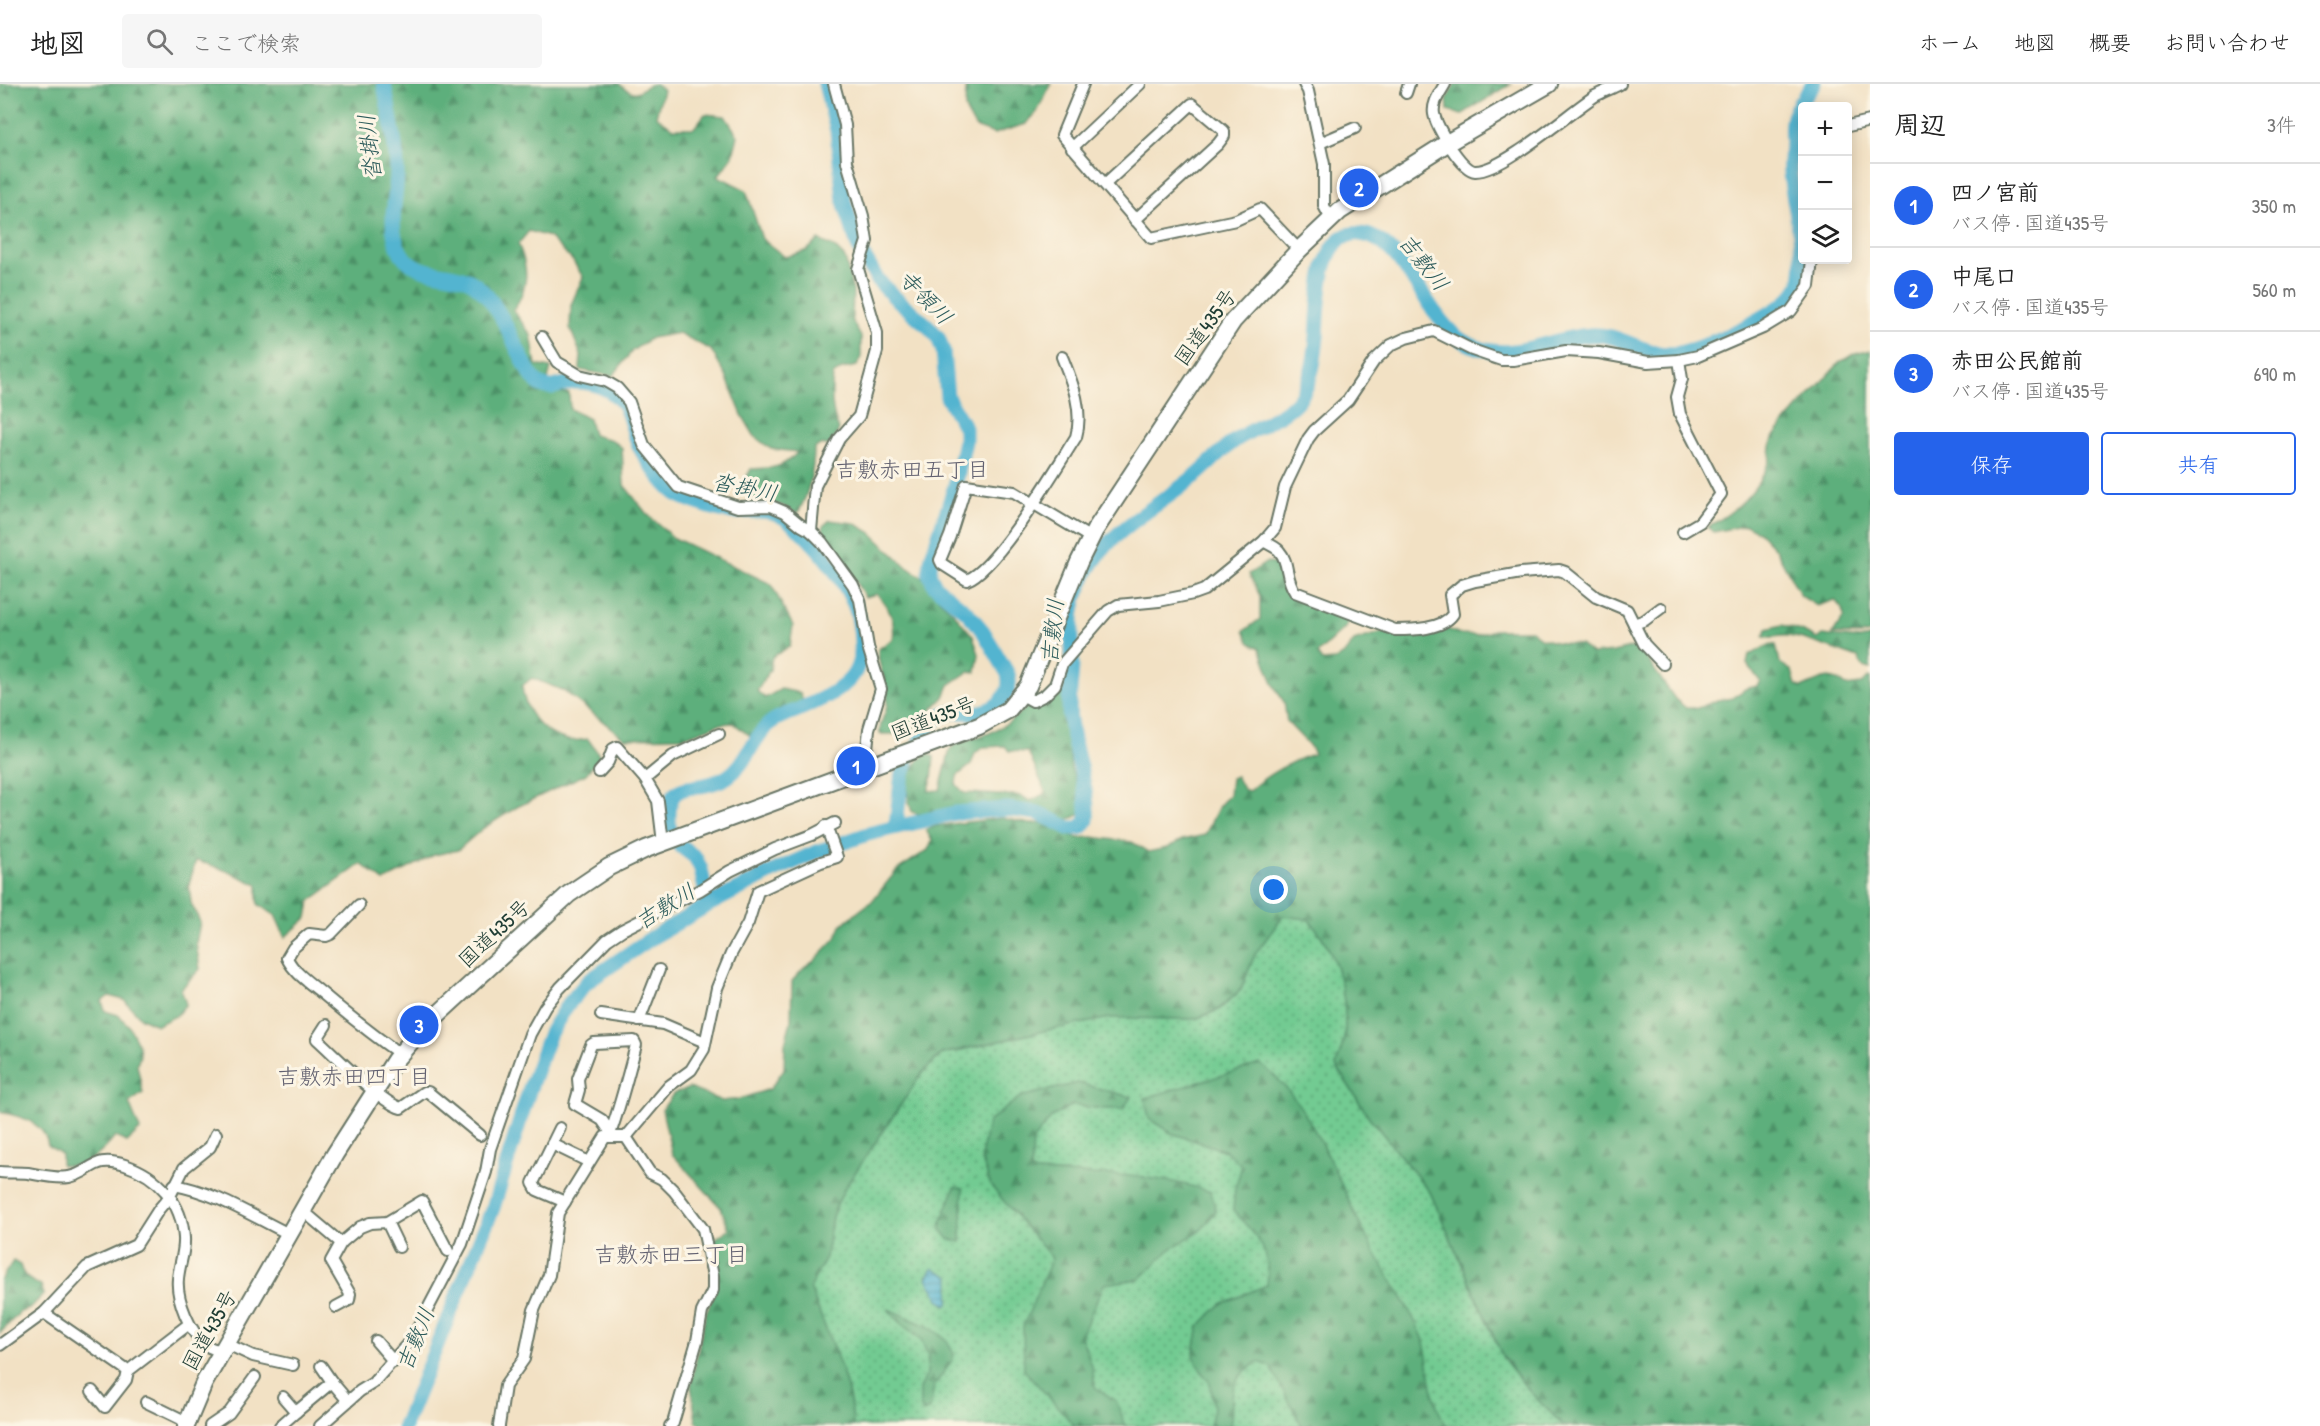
<!DOCTYPE html>
<html lang="ja">
<meta charset="utf-8">
<style>
:root{--surface:#fff;--page:#f6f6f6;--text:#222;--muted:#767676;--line:#e0e0e0;--accent:#2563eb}
body{margin:0;font-family:"Patrick Hand","Klee One",sans-serif;background:var(--page);color:var(--text)}
.controls{position:absolute;right:18px;top:18px;display:grid;overflow:hidden;border-radius:6px;box-shadow:0 3px 15px #0003}
.controls button{width:54px;height:54px;display:grid;place-items:center;padding:0;border:0;border-bottom:2px solid var(--line);background:var(--surface);color:var(--text);font:30px sans-serif}
.you{position:absolute;left:1274px;top:806px;width:21px;height:21px;margin:-15px;border:4px solid #fff;border-radius:50%;background:#1a73e8;box-shadow:0 0 0 9px #1a73e833}
.badge{display:grid;place-items:center;width:39px;height:39px;border-radius:50%;background:var(--accent);color:#fff;font-size:20px;font-weight:700}
.pin{position:absolute;translate:-50% -50%;border:3px solid #fff;box-shadow:0 2px 6px #0006}
.list{margin:0;padding:0;list-style:none}
h2{display:flex;justify-content:space-between;align-items:center;height:78px;margin:0;padding:0 24px;font-size:26px}
h2 small{font-size:20px;font-weight:400;color:var(--muted)}
.list li{display:grid;grid-template-columns:39px 1fr auto;gap:18px;align-items:center;box-sizing:border-box;height:84px;padding:0 24px;border-top:2px solid var(--line)}
.list b{display:block;font-size:22px;white-space:nowrap}
.list p{margin:0;font-size:20px;white-space:nowrap;color:var(--muted)}
.list em{font-size:20px;font-style:normal;color:var(--muted)}
.actions{display:flex;gap:12px;padding:18px 24px}
.actions a{flex:1;padding:14px 0;border:2px solid var(--accent);border-radius:6px;text-align:center;font-size:21px;color:var(--accent)}
.actions .main{background:var(--accent);color:#fff}
.icon{flex:none;width:33px;height:33px;fill:none;stroke:currentColor;stroke-width:2;stroke-linecap:round;stroke-linejoin:round}
.map{position:relative;flex:none;width:1870px;height:1342px;overflow:hidden}
header{display:flex;align-items:center;gap:36px;box-sizing:border-box;height:84px;padding:0 30px;background:var(--surface);border-bottom:2px solid var(--line)}
header strong{font-size:28px}
nav{display:flex;gap:33px;margin-inline-start:auto;font-size:21px}
.search{width:420px;height:54px;background:var(--page);display:flex;align-items:center;gap:15px;box-sizing:border-box;padding:0 21px;border-radius:6px;color:var(--muted);font-size:22px}
main{display:flex}
aside{flex:1;background:var(--surface)}
.map>svg:first-child{display:block}
.green{fill:url(#green-dots);stroke:#488463;stroke-width:1.5}
.forest{fill:url(#forest-firs);stroke:#3e7658;stroke-width:1.5;fill-rule:evenodd}
.water{fill:url(#water-rules);stroke:#387882;stroke-width:1.5}
.lines{fill:none;stroke-linecap:round;stroke-linejoin:round}
.river{stroke:#52b4d0;stroke-width:15}
.minor-casing{stroke:#697666;stroke-width:14}
.highway-casing{stroke:#697666;stroke-width:20}
.minor{stroke:#fff;stroke-width:10}
.highway{stroke:#fff;stroke-width:16}
.labels{text-anchor:middle;dominant-baseline:central;stroke-width:6;stroke-linejoin:round;paint-order:stroke}
.street-label{font-size:21px;fill:#1f3d34;stroke:#fcf5e5}
.water-label{font-size:22px;font-style:italic;fill:#2c5b5b;stroke:#fcf5e5}
.neighbourhood-label{font-size:22px;fill:#626170;stroke:#fcf5e5}
</style>
<header>
<strong>地図</strong>
<div class="search"><svg class="icon" aria-label="search" viewBox="0 0 24 24"><circle cx="10" cy="10" r="6"/><path d="M15 15l6 6"/></svg>ここで検索</div>
<nav><a>ホーム</a><a>地図</a><a>概要</a><a>お問い合わせ</a></nav>
</header>
<main>
<div class="map">
<svg width="1870" height="1342" viewBox="0 0 1870 1342">
<defs>
<pattern id="green-dots" width="8" height="8" patternUnits="userSpaceOnUse" patternTransform="scale(1.5)"><rect width="8" height="8" fill="#72cb92"/><path d="M2 2h.1M6 6h.1" fill="none" stroke="#5da678" stroke-width="1.8" stroke-linecap="round"/></pattern>
<pattern id="forest-firs" width="22" height="20" patternUnits="userSpaceOnUse" patternTransform="scale(1.5)"><rect width="22" height="20" fill="#5daf7c"/><path d="M5 1l3.5 6h-7zM16 11l3.5 6h-7z" fill="#4c9066"/></pattern>
<pattern id="water-rules" width="6" height="5" patternUnits="userSpaceOnUse" patternTransform="scale(1.5)"><rect width="6" height="5" fill="#52b4d0"/><path d="M0 2.5h6" fill="none" stroke="#4394aa"/></pattern>
</defs>
<rect width="100%" height="100%" fill="#fcf5e5"/>
<filter id="ink" filterUnits="userSpaceOnUse"><feTurbulence type="fractalNoise" baseFrequency=".0167" numOctaves="2"/><feDisplacementMap in="SourceGraphic" scale="12" xChannelSelector="R" yChannelSelector="G"/><feConvolveMatrix kernelMatrix="1 2 1 2 8 2 1 2 1" color-interpolation-filters="sRGB"/></filter>
<filter id="wash" filterUnits="userSpaceOnUse"><feTurbulence type="fractalNoise" baseFrequency=".008" numOctaves="4" result="noise"/><feDisplacementMap in="SourceGraphic" scale="24" xChannelSelector="R" yChannelSelector="G"/><feGaussianBlur stdDeviation="1.35" result="paint"/><feColorMatrix in="noise" values="0 0 0 0 0 0 0 0 0 0 0 0 0 0 0 0 0 1.4 0 .05"/><feComposite in="paint" operator="in"/></filter>
<g filter="url(#wash)">
<rect width="100%" height="100%" fill="#f2e1c4"/>
<!-- green -->
<path class="green" d="M1283,832L1308,835C1335,863 1347,907 1345,946C1345,958 1339,971 1336,982L1369,1033L1430,1108L1503,1274L1530,1308L1564,1342H853C851,1293 825,1249 810,1203L826,1173L832,1132L844,1105L922,989L941,971L1048,946L1110,934L1196,935L1219,926L1241,906L1255,870Z"/>
<!-- forest -->
<g class="forest">
<path d="M0,0H619C642,18 636,1 656,0L663,6L656,32L673,44H694L705,30L725,32L738,52L733,72L718,92L746,106L762,155L785,173L806,167L819,156L834,163L845,174L853,207L852,236L861,253V273L857,282L842,285L833,291C831,311 831,328 839,346L830,361H820L814,365C814,386 808,413 797,430L783,422L748,413L742,401L751,385C774,384 781,385 798,368L771,365L755,353L742,331L726,292L711,266L679,249L651,254L632,267L613,292L580,286L581,271L570,244L571,221L583,193L573,177L549,153L529,147L518,160C529,184 529,204 513,226L531,251L536,281L551,284L547,299L548,308L569,309L570,325L589,335L593,351L612,356L622,364L624,401L646,429L672,453L771,500L793,542L790,562L772,573L770,586L757,607L765,614L781,605L800,609L803,617L765,636L752,653L733,639L719,640L684,653L624,654L564,607L532,594L522,602C524,626 539,648 564,655C570,658 580,656 588,655L600,672L586,690L517,723L482,745L458,766L434,771L384,797L361,780L310,817L307,834L285,853L275,831L258,820V801L230,788L196,776L189,800L191,819L200,838L196,859L200,885L181,905L186,920L176,932L157,941L141,934L124,916L109,912L102,917L105,927L118,931L129,942L139,962L140,971L137,981L143,1009L129,1019L140,1046L127,1058L115,1053C102,1070 84,1085 61,1081V1070L48,1061C44,1038 20,1032 0,1028Z"/>
<path d="M963,0H1051L1037,28L1026,40L994,50L975,43L965,25L966,4Z"/>
<path d="M1455,0H1511L1461,31L1448,26L1447,15Z"/>
<path d="M1870,266V549L1861,551L1833,550L1844,532L1842,525L1835,516L1817,522L1801,512L1776,466L1759,448L1746,441L1714,448L1707,443C1734,429 1759,407 1769,377C1771,369 1770,357 1775,351C1794,326 1819,302 1840,278L1852,271Z"/>
<path d="M830,436L854,439L870,448L908,484L923,493L940,516L952,527L973,552L979,570L976,588H968L949,601L944,613L912,645L901,650H880C879,638 885,633 887,622C890,602 877,584 878,565L893,555C896,536 889,524 877,510L865,513L842,476L824,452L823,442Z"/>
<path d="M1267,478L1279,481L1285,502L1301,517L1348,537L1347,542L1317,570L1322,577L1335,576L1344,570L1354,557L1382,548L1403,550L1431,544H1445L1460,550L1477,551L1494,546H1531L1540,554L1555,558L1580,561L1592,570L1613,568L1638,562L1675,615L1686,624H1698L1718,616L1733,614L1745,605L1757,602L1760,597L1747,580L1749,571L1771,560L1776,561L1780,579L1792,587L1796,601L1801,604C1819,597 1830,587 1846,602L1861,600L1870,593V1342H1564L1530,1308L1503,1273L1430,1108L1369,1033L1336,982C1339,971 1345,958 1345,946C1347,907 1335,863 1308,835L1283,832L1255,870L1241,905L1219,925L1195,935L1110,934L1048,946L941,970L922,989L844,1105L832,1132L826,1173L810,1203C825,1249 851,1293 853,1342H703L696,1337L691,1301L705,1231L715,1208L709,1159L729,1145L721,1124L672,1070L662,1026L673,1010L689,1004L722,1017L739,1015L770,1005L784,985L785,959L791,937L792,897L804,884L814,877L836,854L841,841L872,817L897,786L928,766L932,757L926,746L936,742L1002,734L1030,740L1043,739L1078,754L1092,753L1132,758L1148,768L1167,764L1182,756L1205,751L1219,722L1229,711L1231,694L1236,692L1243,705L1249,707C1263,693 1294,675 1314,670L1309,661L1287,638L1284,618L1274,602L1260,564L1250,559L1244,547L1260,535V512L1249,490Z"/>
<path d="M1782,541L1801,547L1817,555L1822,551L1860,555L1870,553V585L1863,583L1858,574C1840,568 1804,553 1788,552C1779,551 1772,555 1764,552L1767,545Z"/>
<path d="M1058,607H1066L1065,629L1071,684L1081,710L1082,728L1075,733L1065,736C1034,719 997,718 963,724C953,726 942,732 931,732C925,732 918,730 912,728C904,704 904,686 927,669L934,673L932,696L928,707L940,706L950,665L958,659L990,649L1008,639L1026,624L1049,617ZM1005,662L1009,667L1028,668L1046,709L1030,717C1018,708 1011,712 998,711C986,710 975,709 964,709L956,700L957,692L971,681L975,669L984,663Z"/>
<path d="M1260,980C1313,1017 1339,1103 1369,1158C1382,1182 1398,1205 1411,1230C1415,1238 1420,1246 1423,1254C1431,1284 1429,1316 1447,1342H1302L1270,1282L1258,1278C1224,1298 1235,1311 1230,1342H1210L1214,1324L1210,1299L1203,1290L1193,1272L1199,1242L1221,1220L1267,1201C1271,1162 1257,1154 1233,1126L1235,1104L1242,1082L1226,1067L1171,1049L1149,1035L1145,1014Z"/>
<path d="M1078,999L1131,1013L1123,1025H1101L1072,1021L1052,1033L1033,1056L1031,1087C1051,1090 1071,1089 1091,1090C1131,1091 1174,1095 1211,1108L1216,1127L1201,1146L1169,1166L1140,1195L1104,1200L1081,1252L1092,1282L1095,1303L1116,1317L1126,1342H1075L1024,1286L1023,1243L1052,1174L991,1102L981,1073L988,1038L1020,1013Z"/>
<path d="M955,1103L963,1104L961,1158L949,1155L941,1146L942,1136Z"/>
<path d="M13,1177L20,1181C23,1193 30,1197 41,1201L44,1210L29,1225L20,1228L0,1249V1197Z"/>
<path d="M888,1225L927,1242L945,1254L954,1270L952,1277L934,1302L930,1325L923,1328L920,1321V1305L927,1290L928,1272L921,1255L899,1238Z"/>
</g>
<!-- water -->
<path class="water" d="M933,1184L950,1193L949,1219L947,1221L940,1217L927,1194Z"/>
<g class="lines">
<!-- river -->
<g class="river">
<path d="M384,0C389,28 396,56 397,84C398,111 387,137 398,163C412,197 453,183 476,201C496,217 508,246 519,268C525,279 530,294 541,301C553,307 562,299 574,298C592,297 613,305 624,321C630,332 633,347 638,359C643,372 663,400 675,409C685,416 722,428 734,428C747,428 762,425 774,429C803,438 852,503 858,532C869,592 851,602 800,625C789,630 778,632 769,640C752,655 747,680 727,693C692,714 663,686 670,749"/>
<path d="M825,0L837,47L844,117L858,162L877,195L892,211L928,242L938,253L943,267L947,313L965,344V357L955,402L932,472L929,489L935,502L967,528L983,547L1008,590C1013,609 999,624 981,628C968,631 954,625 943,631C932,636 927,646 920,656"/>
<path d="M896,742L901,697L907,677"/>
<path d="M679,761L695,773L701,785L708,821"/>
<path d="M404,1342L493,1124L530,1004L550,949L566,923L587,898L653,853L708,821L772,788L814,769L868,750L955,729L1007,725L1038,729L1069,744H1080L1087,736C1089,703 1074,669 1070,636C1067,618 1072,597 1072,578C1073,556 1069,535 1076,514C1097,449 1147,432 1195,392C1210,380 1223,364 1239,354C1257,342 1287,331 1299,315C1312,298 1315,273 1317,253C1319,225 1317,146 1360,150C1404,153 1426,236 1463,257C1510,283 1544,254 1590,251C1621,249 1639,269 1666,270C1695,271 1762,236 1785,219C1790,215 1796,209 1799,202C1810,178 1792,116 1790,87C1789,78 1791,68 1792,59C1792,49 1790,39 1794,30C1798,19 1807,9 1814,0"/>
</g>
</g>
</g>
<g filter="url(#ink)">
<g class="lines">
<!-- minor casing -->
<g class="minor-casing">
<g id="minor">
<path d="M1083,0L1062,51L1151,154L1236,136L1260,125L1299,166"/>
<path d="M1304,0L1308,7L1324,80V122L1331,135"/>
<path d="M1445,0C1440,9 1432,19 1434,30C1436,42 1462,87 1475,87C1502,88 1570,28 1595,12C1603,8 1612,4 1620,0"/>
<path d="M1406,9L1409,0"/>
<path d="M1848,42L1870,37"/>
<path d="M1320,59L1355,44"/>
<path d="M1072,64L1140,0"/>
<path d="M1105,100L1192,20L1224,47V52L1218,60L1135,136"/>
<path d="M542,253L557,278L564,282L579,291L605,297L617,304L629,318L644,361L678,403L738,423L771,422L785,428L802,442L811,447L822,458L853,501L860,516L868,563L881,605L869,645L865,684"/>
<path d="M1062,273C1072,298 1084,326 1076,353C1056,384 997,485 967,496L942,480L940,476L950,452L966,401L1014,408L1091,454"/>
<path d="M1679,276L1682,295L1677,313L1680,330L1721,410L1700,438L1683,448"/>
<path d="M811,447L815,402L839,355L859,332L877,267V249L858,185L867,157L863,132L847,78L845,41L834,0"/>
<path d="M1264,457C1269,461 1277,463 1280,468C1289,478 1285,494 1295,508L1395,546C1412,546 1442,546 1453,530L1450,511L1462,501L1475,497L1521,489L1559,486L1565,488L1596,513L1627,526L1644,560L1663,580"/>
<path d="M1634,540L1645,536L1661,524"/>
<path d="M1022,611L1033,617L1045,611L1055,601L1062,580L1108,527L1118,521L1159,517L1193,510L1204,506L1264,457L1275,444L1285,403L1308,355L1314,347L1348,316L1374,277L1391,261L1406,254L1434,247L1472,266L1501,276H1513L1566,267L1599,269L1648,278L1679,276L1698,272L1763,244L1791,227L1809,202L1812,176"/>
<path d="M599,688L608,678L613,665L617,663L645,695"/>
<path d="M663,759L658,717L645,695L673,672L719,650"/>
<path d="M359,821L331,850L326,852L309,850L293,864L287,874C294,889 310,899 323,910C348,931 373,951 400,970"/>
<path d="M601,931L663,940L705,958"/>
<path d="M639,937L659,886"/>
<path d="M326,941L317,955C336,972 380,1018 401,1024L424,1008H428L480,1051"/>
<path d="M560,1044L533,1099L537,1106L565,1118"/>
<path d="M609,1053C620,1023 628,992 636,961L634,957L594,959L591,961L578,995L579,1006L575,1020L602,1036L611,1049"/>
<path d="M626,1053L650,1089L662,1095L674,1107L703,1145L713,1192V1206L702,1228L697,1257L673,1339L670,1342"/>
<path d="M552,1060L589,1078"/>
<path d="M0,1088C9,1089 18,1088 28,1089C41,1091 56,1095 69,1093C92,1089 93,1070 125,1081C158,1092 182,1118 184,1154C185,1168 179,1181 178,1195C176,1215 190,1249 206,1261C210,1265 217,1265 223,1267"/>
<path d="M174,1101C215,1108 252,1132 289,1150"/>
<path d="M302,1126L341,1159L331,1177L350,1210L349,1216L336,1223"/>
<path d="M387,1138L399,1163"/>
<path d="M341,1159L360,1143L370,1139L387,1138L422,1117L448,1167"/>
<path d="M44,1229L128,1287L189,1240"/>
<path d="M376,1257L394,1278"/>
<path d="M227,1260L253,1272L293,1281"/>
<path d="M0,1261L44,1229L87,1183L136,1161L159,1125L170,1112L184,1084L210,1063L216,1050"/>
<path d="M332,1298L348,1317"/>
<path d="M92,1307L105,1323L126,1296L128,1287"/>
<path d="M146,1318L187,1338"/>
<path d="M296,1328L332,1298L321,1282"/>
<path d="M210,1342L229,1329L255,1293"/>
<path d="M280,1342L296,1328L283,1313"/>
<path d="M320,1342L360,1307L373,1299L412,1255L462,1160L486,1088L490,1065L530,950L545,923L560,904L607,856L622,846L700,806L730,787L775,765L812,751L835,739"/>
<path d="M499,1342L505,1302L524,1275L534,1226L549,1191L558,1129L605,1053H626L669,1002L691,986L704,965L717,904L731,870L748,839L758,807L821,778L837,773L826,742"/>
</g>
</g>
<!-- highway casing -->
<g class="highway-casing">
<path id="highway" d="M186,1342L204,1299L283,1161L335,1070L395,976L422,945L569,810L609,783L646,765L979,642L1008,626L1028,602L1079,478L1095,446L1233,237L1299,166L1340,127L1449,58L1549,0"/>
</g>
<!-- minor -->
<use href="#minor" class="minor"/>
<!-- highway -->
<use href="#highway" class="highway"/>
</g>
</g>
<g class="labels">
<!-- street labels -->
<g class="street-label">
<text transform="translate(1205 243) rotate(-54)">国道435号</text>
<text transform="translate(933 634) rotate(-21)">国道435号</text>
<text transform="translate(494 849) rotate(-43)">国道435号</text>
<text transform="translate(209 1246) rotate(-61)">国道435号</text>
</g>
<!-- water labels -->
<g class="water-label">
<text transform="translate(369 63) rotate(-96)">沓掛川</text>
<text transform="translate(1424 178) rotate(52)">吉敷川</text>
<text transform="translate(926 213) rotate(46)">寺領川</text>
<text transform="translate(745 403) rotate(11)">沓掛川</text>
<text transform="translate(1052 547) rotate(-84)">吉敷川</text>
<text transform="translate(665 822) rotate(-32)">吉敷川</text>
<text transform="translate(415 1255) rotate(-68)">吉敷川</text>
</g>
<!-- neighbourhood labels -->
<g class="neighbourhood-label">
<text x="912" y="385">吉敷赤田五丁目</text>
<text x="354" y="992">吉敷赤田四丁目</text>
<text x="671" y="1170">吉敷赤田三丁目</text>
</g>
</g>
</svg>
<div class="controls">
<button>+</button>
<button>−</button>
<button><svg class="icon" aria-label="layers" viewBox="0 0 24 24"><path d="M12 4l9 5-9 5-9-5zM3 14l9 5 9-5"/></svg></button>
</div>
<div class="you"></div>
<div class="pin badge" style="left:856px;top:682px">1</div>
<div class="pin badge" style="left:1359px;top:104px">2</div>
<div class="pin badge" style="left:419px;top:941px">3</div>
</div>
<aside>
<h2>周辺<small>3件</small></h2>
<ul class="list">
<li><span class="badge">1</span><div><b>四ノ宮前</b><p>バス停 · 国道435号</p></div><em>350 m</em></li>
<li><span class="badge">2</span><div><b>中尾口</b><p>バス停 · 国道435号</p></div><em>560 m</em></li>
<li><span class="badge">3</span><div><b>赤田公民館前</b><p>バス停 · 国道435号</p></div><em>690 m</em></li>
</ul>
<div class="actions"><a class="main">保存</a><a>共有</a></div>
</aside>
</main>
